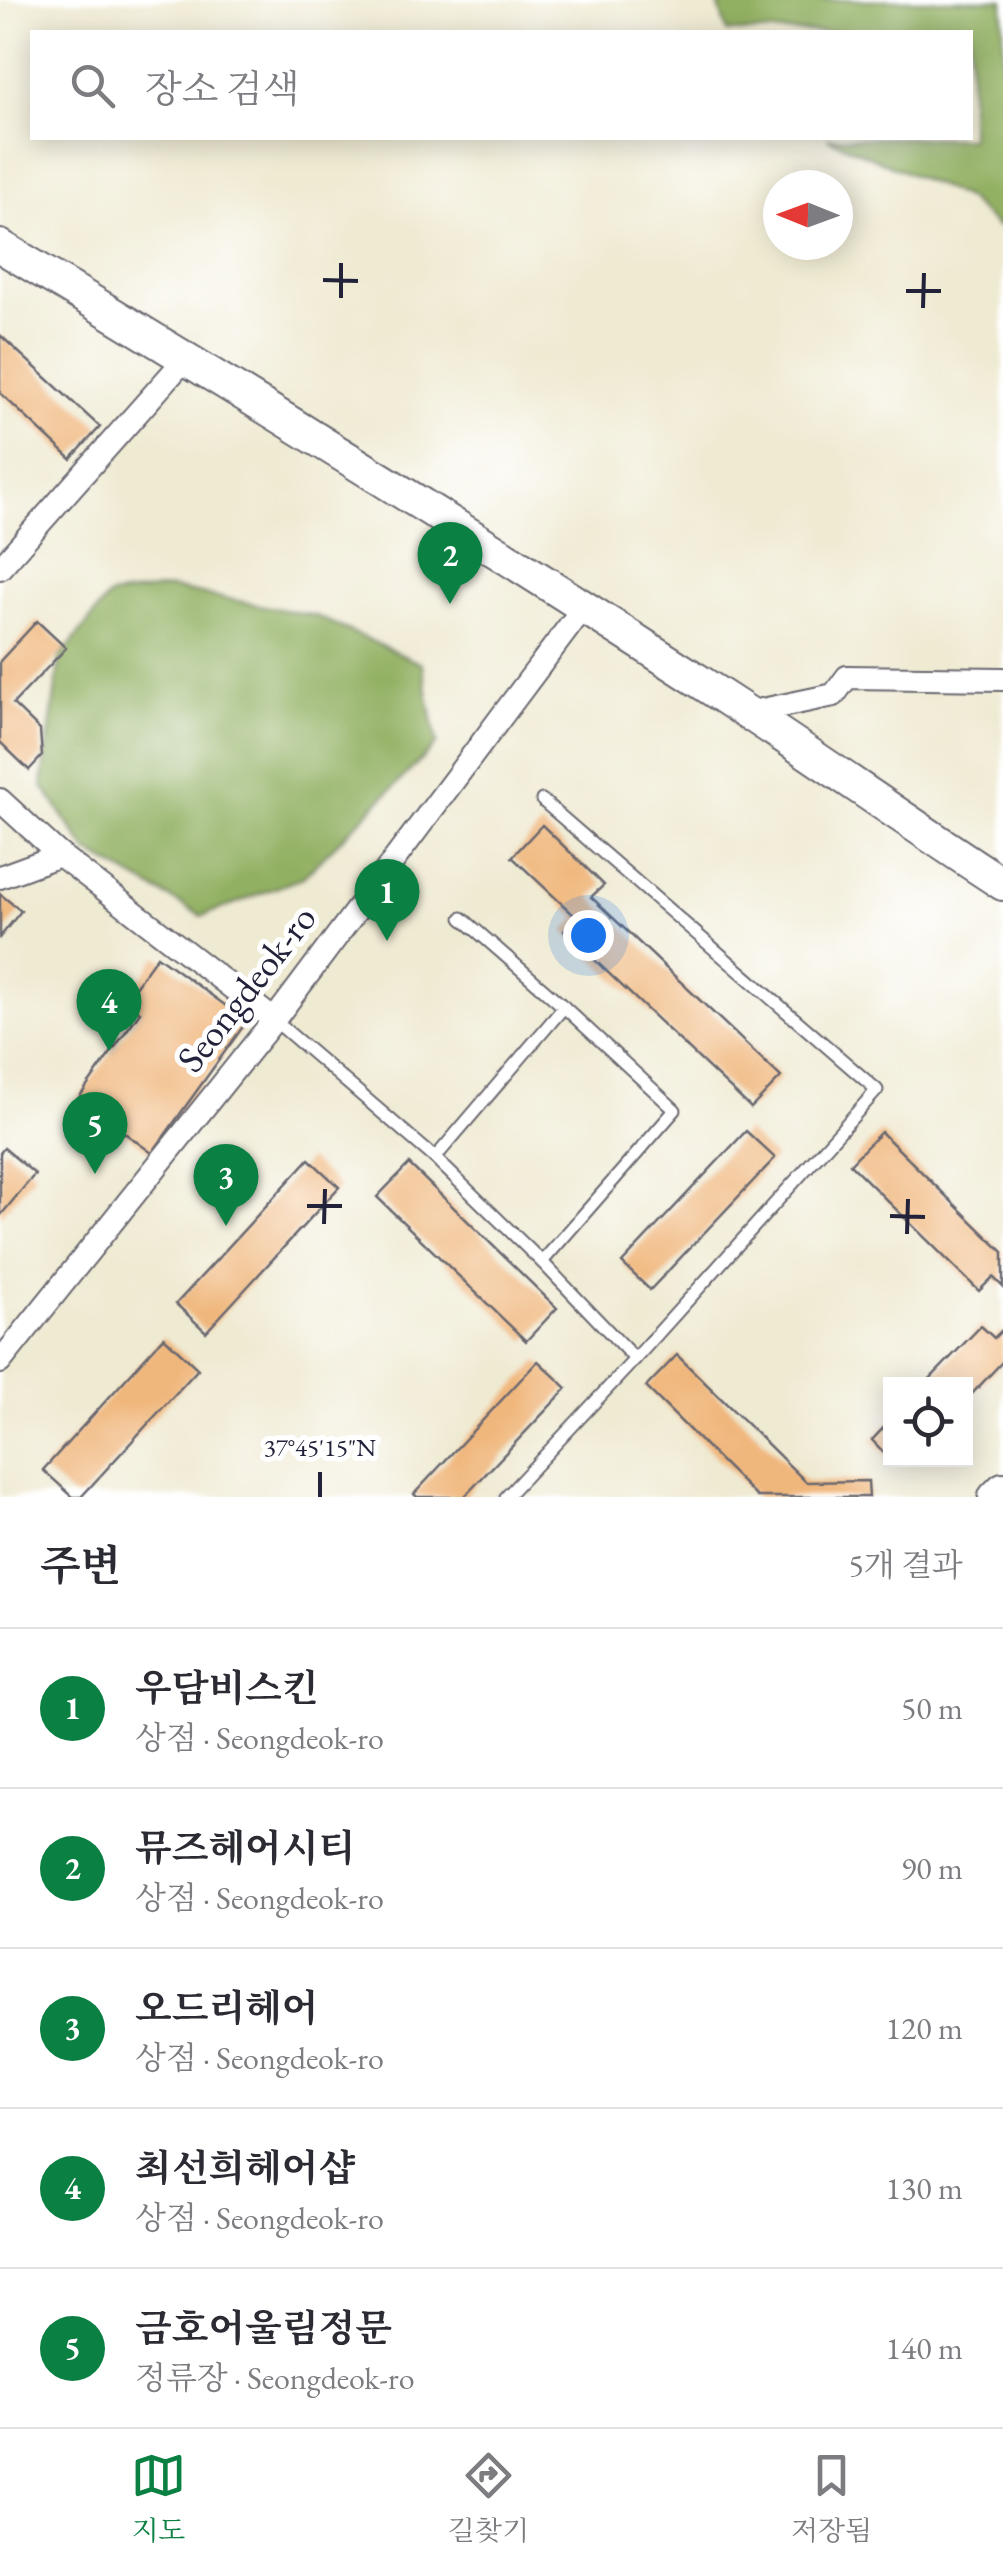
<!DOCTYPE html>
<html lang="ko">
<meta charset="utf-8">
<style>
:root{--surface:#fff;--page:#f7f7f7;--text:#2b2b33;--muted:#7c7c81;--line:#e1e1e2;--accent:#0b8043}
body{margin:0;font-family:"EB Garamond","Noto Serif KR",serif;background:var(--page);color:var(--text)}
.controls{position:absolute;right:30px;bottom:30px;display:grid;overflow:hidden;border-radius:0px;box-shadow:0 5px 25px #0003}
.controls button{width:90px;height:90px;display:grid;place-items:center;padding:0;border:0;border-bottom:2px solid var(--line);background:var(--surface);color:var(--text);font:50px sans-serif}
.compass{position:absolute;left:763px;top:170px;width:90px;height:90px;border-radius:50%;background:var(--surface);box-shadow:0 5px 25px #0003;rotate:271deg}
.you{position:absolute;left:588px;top:935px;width:35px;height:35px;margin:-25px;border:8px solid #fff;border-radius:50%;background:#1a73e8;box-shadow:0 0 0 15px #1a73e833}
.badge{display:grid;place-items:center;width:65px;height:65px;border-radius:50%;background:var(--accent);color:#fff;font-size:32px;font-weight:700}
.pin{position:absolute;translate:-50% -82px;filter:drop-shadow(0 2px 5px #0008)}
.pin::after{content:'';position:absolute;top:52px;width:35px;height:30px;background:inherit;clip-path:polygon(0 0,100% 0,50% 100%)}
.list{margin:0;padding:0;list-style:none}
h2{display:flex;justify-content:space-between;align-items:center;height:130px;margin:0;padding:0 40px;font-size:42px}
h2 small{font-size:32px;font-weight:400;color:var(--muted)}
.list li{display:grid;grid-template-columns:65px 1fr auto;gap:30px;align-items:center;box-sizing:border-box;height:160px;padding:0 40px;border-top:2px solid var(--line)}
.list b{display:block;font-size:38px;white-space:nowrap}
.list p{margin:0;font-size:32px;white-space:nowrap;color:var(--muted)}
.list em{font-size:32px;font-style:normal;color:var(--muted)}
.icon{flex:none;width:55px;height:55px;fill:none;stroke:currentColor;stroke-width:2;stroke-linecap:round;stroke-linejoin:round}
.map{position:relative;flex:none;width:1003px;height:1497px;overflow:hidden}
.search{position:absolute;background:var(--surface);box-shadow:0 5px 25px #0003;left:30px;right:30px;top:30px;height:110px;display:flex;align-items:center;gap:25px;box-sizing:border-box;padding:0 35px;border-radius:0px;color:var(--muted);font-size:38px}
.sheet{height:930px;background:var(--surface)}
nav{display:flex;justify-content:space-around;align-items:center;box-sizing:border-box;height:140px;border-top:2px solid var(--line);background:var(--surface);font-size:28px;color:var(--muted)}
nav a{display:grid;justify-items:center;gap:5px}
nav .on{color:var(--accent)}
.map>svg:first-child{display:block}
.forest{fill:#92b062;stroke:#5a694e;stroke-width:2.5}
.building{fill:#f0b77d}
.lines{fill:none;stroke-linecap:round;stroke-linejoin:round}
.lane-casing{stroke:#6a6870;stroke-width:15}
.street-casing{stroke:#6a6870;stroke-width:26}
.secondary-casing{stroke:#6a6870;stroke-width:36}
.lane{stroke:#fff;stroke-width:11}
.street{stroke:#fff;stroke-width:22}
.secondary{stroke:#fff;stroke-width:32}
.ticks{fill:none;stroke:#22223b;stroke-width:4}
.labels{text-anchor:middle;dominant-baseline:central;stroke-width:10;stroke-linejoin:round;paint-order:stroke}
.street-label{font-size:38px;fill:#22223b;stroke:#fff}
.ticks-label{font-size:25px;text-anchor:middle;fill:#22223b;stroke:#fff;stroke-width:10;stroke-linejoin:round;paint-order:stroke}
</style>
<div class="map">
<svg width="1003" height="1497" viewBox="0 0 1003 1497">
<rect width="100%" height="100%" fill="#fff"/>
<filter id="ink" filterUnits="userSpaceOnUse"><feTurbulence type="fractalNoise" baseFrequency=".01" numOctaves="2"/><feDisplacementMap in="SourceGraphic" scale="20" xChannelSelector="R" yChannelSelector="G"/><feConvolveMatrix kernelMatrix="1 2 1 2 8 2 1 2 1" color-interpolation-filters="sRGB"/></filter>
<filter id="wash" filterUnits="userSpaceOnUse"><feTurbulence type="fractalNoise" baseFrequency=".0048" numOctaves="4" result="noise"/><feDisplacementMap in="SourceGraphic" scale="40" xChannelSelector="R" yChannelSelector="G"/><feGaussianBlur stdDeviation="2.25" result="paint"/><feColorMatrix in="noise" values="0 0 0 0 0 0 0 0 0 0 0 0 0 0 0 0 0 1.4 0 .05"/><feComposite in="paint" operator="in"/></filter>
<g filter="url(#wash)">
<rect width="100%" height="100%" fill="#efead2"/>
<!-- forest -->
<g class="forest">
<path d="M717,0H1003V226H996L966,198L827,138H970V32H727Z"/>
<path d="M170,588L316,616L422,664L437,744L302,878L202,916L87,851L42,785L60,658L109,596Z"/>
</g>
<g id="blocks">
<!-- building -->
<g class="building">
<path d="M0,335L100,427L71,459L0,393Z"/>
<path d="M37,621L66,648L13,704L40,730L42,756L29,770L0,742V661Z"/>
<path d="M542,825L604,885L591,897L781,1077L751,1108L564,931L577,918L512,857Z"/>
<path d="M0,894L21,911L0,937Z"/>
<path d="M157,956L247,1021L152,1153L78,1099L140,1012L125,1001Z"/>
<path d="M746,1131L775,1158L650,1290L622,1263Z"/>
<path d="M881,1132L1003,1252V1287L993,1277L979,1291L850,1164Z"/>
<path d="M4,1148L35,1174L0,1216V1153Z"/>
<path d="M309,1159L339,1187L206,1332L176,1304Z"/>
<path d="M409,1164L557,1308L526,1341L377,1197Z"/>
<path d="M981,1326L994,1338L1003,1329V1361L966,1400V1384H925Z"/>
<path d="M164,1337L198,1369L81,1497H73L43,1470Z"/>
<path d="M677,1355L806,1482L868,1481L869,1497H757L646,1387Z"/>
<path d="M538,1361L567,1388L464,1497H417L414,1494Z"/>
<path d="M890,1421V1459L872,1440Z"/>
</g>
</g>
</g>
<g filter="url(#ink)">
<use href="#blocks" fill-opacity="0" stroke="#6a6870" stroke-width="2.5"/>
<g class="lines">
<!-- lane casing -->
<g class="lane-casing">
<g id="lane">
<path d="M462,918L564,1007L675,1110L542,1262"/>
<path d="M274,1020L435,1158L542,1262L635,1359L877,1090L542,800"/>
<path d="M435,1158L564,1007"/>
<path d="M506,1497L635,1359"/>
</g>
</g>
<!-- street casing -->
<g class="street-casing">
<g id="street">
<path d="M0,568L186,358"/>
<path d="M748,713L834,695L847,677L1003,679"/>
<path d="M0,800L60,855L274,1020"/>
<path d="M0,877L60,855"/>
<path d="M0,1362L274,1020L583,608"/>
</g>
</g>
<!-- secondary casing -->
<g class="secondary-casing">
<g id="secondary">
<path d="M0,246C251,397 500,551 745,711C832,768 916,828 1003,884"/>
<path d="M995,1497L1003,1489"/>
</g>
</g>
<!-- lane -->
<use href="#lane" class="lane"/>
<!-- street -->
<use href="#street" class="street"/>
<!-- secondary -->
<use href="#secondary" class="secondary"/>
</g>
</g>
<!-- ticks -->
<path class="ticks" d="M323,280L358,281M906,291H941M341,298V263M923,308L924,273M307,1206H342M890,1216L925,1217M324,1224L325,1189M907,1234L908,1199M320,1497V1472"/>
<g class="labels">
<!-- street labels -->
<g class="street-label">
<text transform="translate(246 988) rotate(-52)">Seongdeok-ro</text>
</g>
</g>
<g class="ticks-label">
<text x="320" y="1456">37°45'15"N</text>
</g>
</svg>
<div class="controls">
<button><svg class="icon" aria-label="locate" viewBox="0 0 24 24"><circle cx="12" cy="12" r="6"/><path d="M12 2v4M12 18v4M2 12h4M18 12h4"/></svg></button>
</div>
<svg class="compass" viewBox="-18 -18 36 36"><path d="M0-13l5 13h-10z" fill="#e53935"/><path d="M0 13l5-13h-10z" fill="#7c7c81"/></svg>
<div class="you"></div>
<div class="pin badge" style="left:387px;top:941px">1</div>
<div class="pin badge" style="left:450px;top:604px">2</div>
<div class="pin badge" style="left:226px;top:1226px">3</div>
<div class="pin badge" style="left:109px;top:1051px">4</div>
<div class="pin badge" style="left:95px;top:1174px">5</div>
<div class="search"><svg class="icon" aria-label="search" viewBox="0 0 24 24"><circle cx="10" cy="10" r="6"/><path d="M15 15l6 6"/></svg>장소 검색</div>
</div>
<section class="sheet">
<h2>주변<small>5개 결과</small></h2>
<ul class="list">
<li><span class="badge">1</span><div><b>우담비스킨</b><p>상점 · Seongdeok-ro</p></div><em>50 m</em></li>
<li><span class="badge">2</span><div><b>뮤즈헤어시티</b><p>상점 · Seongdeok-ro</p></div><em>90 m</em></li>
<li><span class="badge">3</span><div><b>오드리헤어</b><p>상점 · Seongdeok-ro</p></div><em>120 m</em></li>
<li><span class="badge">4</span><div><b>최선희헤어샵</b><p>상점 · Seongdeok-ro</p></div><em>130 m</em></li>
<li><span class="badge">5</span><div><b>금호어울림정문</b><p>정류장 · Seongdeok-ro</p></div><em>140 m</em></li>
</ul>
</section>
<nav>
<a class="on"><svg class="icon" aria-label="map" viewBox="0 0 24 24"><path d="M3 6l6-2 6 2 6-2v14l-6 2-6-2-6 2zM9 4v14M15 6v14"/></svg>지도</a>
<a><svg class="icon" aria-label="directions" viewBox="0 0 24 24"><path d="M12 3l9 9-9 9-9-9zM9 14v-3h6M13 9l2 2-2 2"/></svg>길찾기</a>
<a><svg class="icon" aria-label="saved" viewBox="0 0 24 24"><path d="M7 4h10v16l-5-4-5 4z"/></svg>저장됨</a>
</nav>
